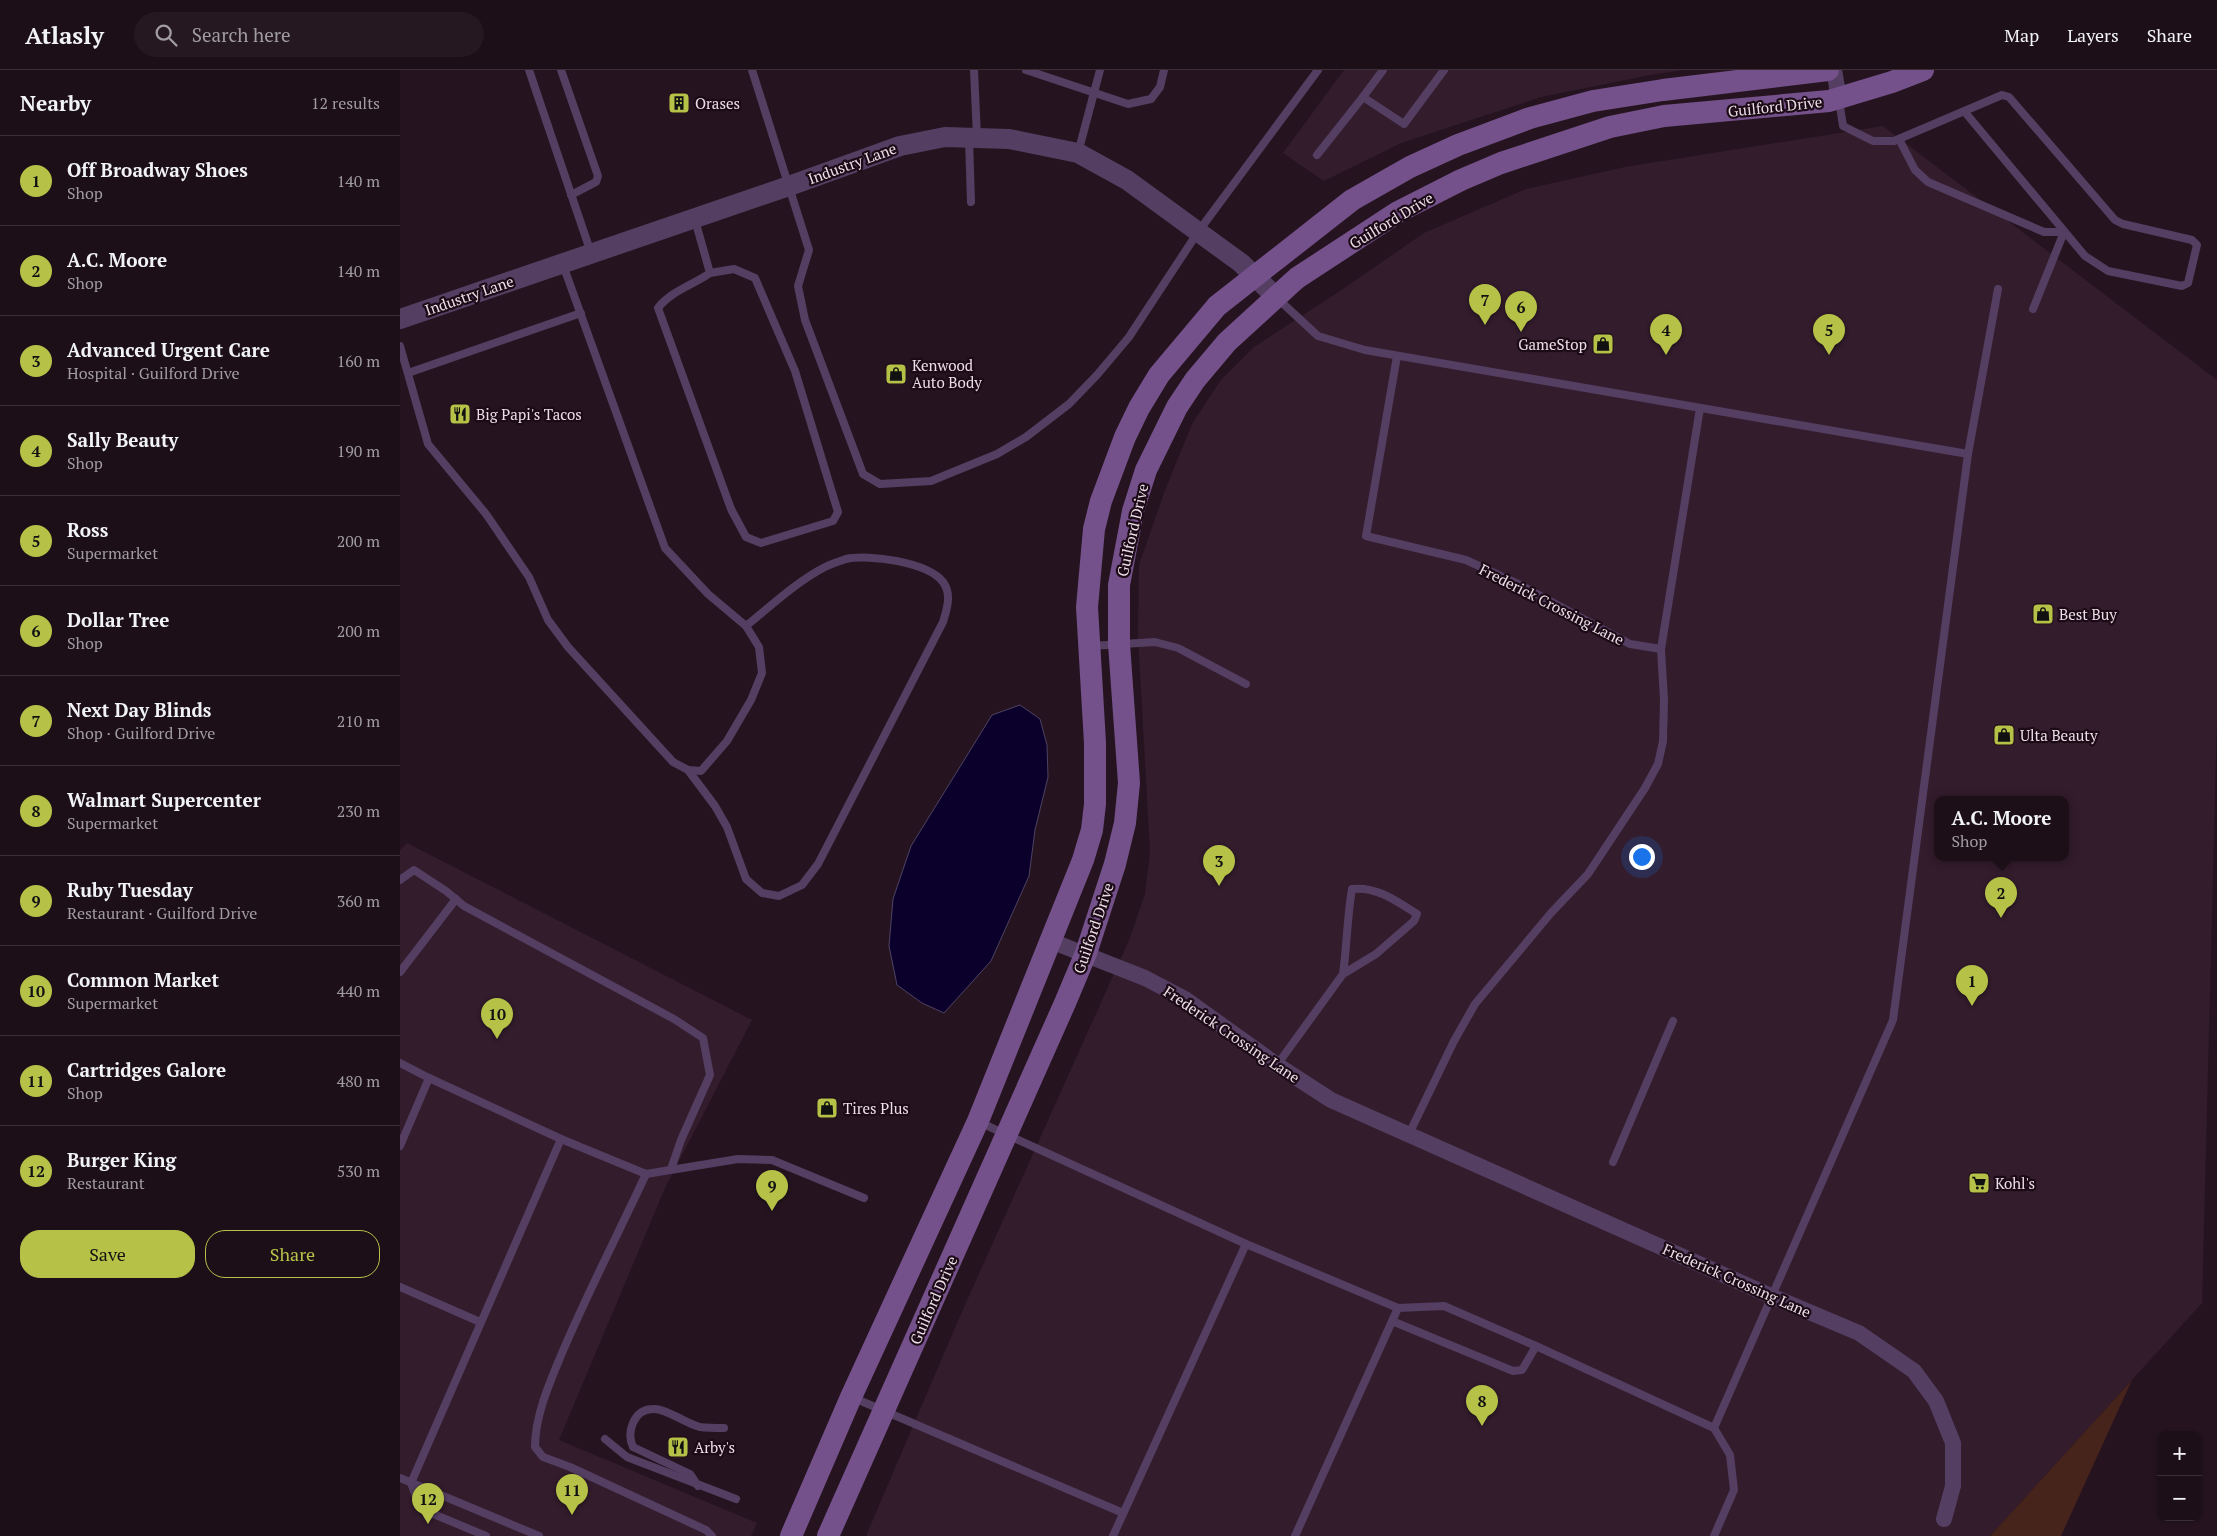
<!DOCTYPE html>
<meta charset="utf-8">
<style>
:root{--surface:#1c0f18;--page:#251821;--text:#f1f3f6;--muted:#a09ca2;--line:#3a2f37;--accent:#b6c148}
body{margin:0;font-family:"PT Serif",serif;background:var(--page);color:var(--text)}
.controls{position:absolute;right:15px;bottom:15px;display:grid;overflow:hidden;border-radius:10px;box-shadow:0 1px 4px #0004}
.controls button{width:45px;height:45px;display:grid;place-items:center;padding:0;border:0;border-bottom:1px solid var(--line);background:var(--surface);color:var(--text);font:25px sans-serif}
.you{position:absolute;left:1241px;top:786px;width:18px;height:18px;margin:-12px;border:4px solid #fff;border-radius:50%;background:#1a73e8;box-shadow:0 0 0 8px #1a73e833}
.badge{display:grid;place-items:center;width:32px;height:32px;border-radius:50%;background:var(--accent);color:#111;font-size:16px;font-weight:700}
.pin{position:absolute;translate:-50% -41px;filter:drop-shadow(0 1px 2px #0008)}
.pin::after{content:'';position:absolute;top:26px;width:18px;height:15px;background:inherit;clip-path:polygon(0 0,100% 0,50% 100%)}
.popup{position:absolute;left:1534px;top:726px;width:135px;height:65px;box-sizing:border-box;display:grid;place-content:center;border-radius:10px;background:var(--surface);filter:drop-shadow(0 1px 4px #0005);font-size:16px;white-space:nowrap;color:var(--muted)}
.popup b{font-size:19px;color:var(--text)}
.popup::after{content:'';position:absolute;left:50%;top:100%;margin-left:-10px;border:10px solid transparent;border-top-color:var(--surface)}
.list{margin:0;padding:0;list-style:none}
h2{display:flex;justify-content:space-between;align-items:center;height:65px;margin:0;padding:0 20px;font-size:21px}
h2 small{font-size:16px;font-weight:400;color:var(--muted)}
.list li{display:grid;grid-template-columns:32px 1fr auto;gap:15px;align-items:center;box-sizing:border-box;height:90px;padding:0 20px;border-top:1px solid var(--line)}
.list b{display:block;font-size:19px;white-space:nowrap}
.list p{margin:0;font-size:16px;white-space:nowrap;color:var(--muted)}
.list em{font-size:16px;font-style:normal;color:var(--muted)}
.actions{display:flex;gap:10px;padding:15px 20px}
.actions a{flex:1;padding:11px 0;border:1px solid var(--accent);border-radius:20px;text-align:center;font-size:18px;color:var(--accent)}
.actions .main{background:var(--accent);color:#111}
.icon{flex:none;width:28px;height:28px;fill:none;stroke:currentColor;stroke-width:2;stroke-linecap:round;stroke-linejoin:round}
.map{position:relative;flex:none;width:1817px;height:1466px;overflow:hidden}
header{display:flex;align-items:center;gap:30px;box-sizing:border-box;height:70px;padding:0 25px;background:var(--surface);border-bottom:1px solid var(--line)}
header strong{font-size:24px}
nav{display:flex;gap:28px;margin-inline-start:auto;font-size:18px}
.search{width:350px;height:45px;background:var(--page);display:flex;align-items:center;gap:12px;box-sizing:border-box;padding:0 18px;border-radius:28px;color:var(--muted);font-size:19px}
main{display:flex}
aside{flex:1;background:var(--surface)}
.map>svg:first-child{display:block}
.built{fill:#331c2c;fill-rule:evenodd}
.green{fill:#46231b}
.water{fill:#0a002b;stroke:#4e4363}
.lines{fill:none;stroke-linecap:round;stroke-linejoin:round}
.service{stroke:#543e62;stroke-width:8}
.minor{stroke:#543e62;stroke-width:16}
.tertiary{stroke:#543e62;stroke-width:20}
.secondary{stroke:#75518b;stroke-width:22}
.labels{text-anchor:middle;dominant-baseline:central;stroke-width:4.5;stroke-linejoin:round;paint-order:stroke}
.poi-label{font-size:15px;fill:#ebdee6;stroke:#1c0b17;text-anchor:start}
.street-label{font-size:15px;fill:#ebdee6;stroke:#1c0b17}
</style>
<header>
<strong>Atlasly</strong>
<div class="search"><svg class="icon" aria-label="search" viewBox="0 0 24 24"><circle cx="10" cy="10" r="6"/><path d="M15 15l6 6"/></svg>Search here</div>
<nav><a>Map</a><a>Layers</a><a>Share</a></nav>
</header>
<main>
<aside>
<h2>Nearby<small>12 results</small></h2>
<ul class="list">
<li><span class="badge">1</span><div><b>Off Broadway Shoes</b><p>Shop</p></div><em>140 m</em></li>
<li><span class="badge">2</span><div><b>A.C. Moore</b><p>Shop</p></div><em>140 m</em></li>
<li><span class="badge">3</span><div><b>Advanced Urgent Care</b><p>Hospital · Guilford Drive</p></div><em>160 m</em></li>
<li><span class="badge">4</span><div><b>Sally Beauty</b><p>Shop</p></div><em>190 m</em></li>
<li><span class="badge">5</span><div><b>Ross</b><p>Supermarket</p></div><em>200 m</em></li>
<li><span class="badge">6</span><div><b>Dollar Tree</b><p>Shop</p></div><em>200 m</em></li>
<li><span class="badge">7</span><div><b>Next Day Blinds</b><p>Shop · Guilford Drive</p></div><em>210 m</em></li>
<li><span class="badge">8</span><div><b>Walmart Supercenter</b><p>Supermarket</p></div><em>230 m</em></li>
<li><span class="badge">9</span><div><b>Ruby Tuesday</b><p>Restaurant · Guilford Drive</p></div><em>360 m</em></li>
<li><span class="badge">10</span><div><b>Common Market</b><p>Supermarket</p></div><em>440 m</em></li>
<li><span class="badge">11</span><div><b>Cartridges Galore</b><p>Shop</p></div><em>480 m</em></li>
<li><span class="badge">12</span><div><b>Burger King</b><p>Restaurant</p></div><em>530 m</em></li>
</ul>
<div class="actions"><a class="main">Save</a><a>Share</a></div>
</aside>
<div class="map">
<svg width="1817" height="1466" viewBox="0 0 1817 1466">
<rect width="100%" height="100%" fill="#251420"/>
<!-- built -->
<g class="built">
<path d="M944,0H1283L1250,5L1141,27L1001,73L924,111L883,83Z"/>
<path d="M1483,56L1817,310V646L1802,1233L1590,1466H466L560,1246L730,868L745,824L750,782L738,566L739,495L764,423L792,354L820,311L854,277L940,221L1024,163L1126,119L1225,97ZM1537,729H1665V787H1537Z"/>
<path d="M7,773L352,950L265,1118L159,1370L357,1453L351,1466H0V780Z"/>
</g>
<!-- green -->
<path class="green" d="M1732,1310L1661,1466H1590Z"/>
<!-- water -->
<path class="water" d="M620,635L640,649L647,675L648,707L635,760L629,806L591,891L544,943L522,933L497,915L489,876L493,829L511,776L592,645Z"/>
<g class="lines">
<!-- service -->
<g class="service">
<path d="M129,0L191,183"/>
<path d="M161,0L198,106L196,112L171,125"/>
<path d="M352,0L409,180L398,216L405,250L463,404L480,414L531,411L597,384L626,367L669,334L697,305L729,267L798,162L918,0"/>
<path d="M574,0L577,67"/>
<path d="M626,0L728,34L751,29L760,17L764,0"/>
<path d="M983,0L963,27L1004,54L1044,0"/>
<path d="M1439,30L1443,56L1473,71H1494L1602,25L1609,27L1715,150L1723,154L1792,170L1797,175L1788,213L1782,216L1708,201L1685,186L1564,41"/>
<path d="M569,69L571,132"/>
<path d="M1499,69L1515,100L1528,112L1644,162H1664L1633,239"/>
<path d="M678,83L700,0"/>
<path d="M917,85L963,27"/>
<path d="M295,150L310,203C293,215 271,221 258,238L331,439L346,467L361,473L433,451L438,442L395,301L355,208L334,199L310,203"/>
<path d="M878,229L918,266L965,280L1568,384"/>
<path d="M0,276L28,374L86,444L129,507L148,550L168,577L273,692L288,700L301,701L327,671L351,630L362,603L359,577L346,556L308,524L265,478L163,195"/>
<path d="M997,286L966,466L1066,490L1120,515L1230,574L1261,579"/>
<path d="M8,303L181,243"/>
<path d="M691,576L755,572L778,578L846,614"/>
<path d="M288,700L315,736L327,757L346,809L362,823L379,826L402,815L418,794L543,552C547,539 552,524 543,512C528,492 469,484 446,489C440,491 431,494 425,497C396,512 371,536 346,556"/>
<path d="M0,810L14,800L46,821L64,836L274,949L303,968L310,1005L281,1070L271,1099"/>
<path d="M0,902L56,829"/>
<path d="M0,993L29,1008L161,1069L246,1104L338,1089L372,1090L464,1128"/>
<path d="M877,995L943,904L976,884L1014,851L1017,844C998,832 977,816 952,819C947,848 947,875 943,904"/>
<path d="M579,1052L846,1174L998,1238L1044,1236L1136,1276L1314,1358L1330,1385L1334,1420L1314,1466"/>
<path d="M1009,1064L1054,971L1075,934L1151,843L1188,804L1245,718L1258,694L1263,671L1264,630L1261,579L1300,338"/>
<path d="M0,1076L29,1008"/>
<path d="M1213,1092L1273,951"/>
<path d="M246,1104C218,1164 188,1222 162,1283C150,1312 135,1345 135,1377L143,1387L170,1397L306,1460L312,1466"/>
<path d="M0,1217L80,1252"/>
<path d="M992,1251L1113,1301L1122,1300L1136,1276"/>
<path d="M454,1328L723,1443"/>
<path d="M1314,1358L1493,950L1568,384L1598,219"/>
<path d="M205,1369L227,1387L336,1429"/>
<path d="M0,1408L139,1466"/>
<path d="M298,1416L290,1404L233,1377C226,1362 234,1339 253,1339C266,1338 286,1354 300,1357C308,1358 316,1358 324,1358"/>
<path d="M86,1466L31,1443L19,1435L11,1413L161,1069"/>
<path d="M713,1466L846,1174"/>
<path d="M895,1466L998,1238"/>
</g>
<!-- minor -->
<g class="minor">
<path d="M1434,0L1439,28"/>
<path d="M651,871L745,908L785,929L877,995L931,1030L1371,1226L1459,1263L1514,1301L1536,1331L1553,1373V1416L1544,1449"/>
</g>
<!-- tertiary -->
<path class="tertiary" d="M0,249L389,116L500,76L545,67L609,69L678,83L727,110L841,193L876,227"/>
<!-- secondary -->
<g class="secondary">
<path d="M391,1466L451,1327L578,1051L683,790L692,760L695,734V673L687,537L694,459L701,431L725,367L739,338L759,305L817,236L952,130L1010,97L1058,75L1130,48L1193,31L1263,20L1428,0"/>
<path d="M428,1466L665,933L686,883L715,794L725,753L729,713L719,574V515L733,441L746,400L777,337L795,310L827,272L897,208L998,142L1061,110L1101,93L1210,57L1264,46L1429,31L1492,12L1523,0"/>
</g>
</g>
<!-- icons -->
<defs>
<g id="building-square" transform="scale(1.125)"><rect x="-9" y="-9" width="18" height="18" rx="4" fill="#b6c148" stroke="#1c0b17"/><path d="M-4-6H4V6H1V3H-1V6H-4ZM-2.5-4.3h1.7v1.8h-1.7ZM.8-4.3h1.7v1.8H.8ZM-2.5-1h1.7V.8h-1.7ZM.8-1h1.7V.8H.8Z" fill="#111"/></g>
<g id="shop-square" transform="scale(1.125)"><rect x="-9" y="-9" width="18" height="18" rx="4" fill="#b6c148" stroke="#1c0b17"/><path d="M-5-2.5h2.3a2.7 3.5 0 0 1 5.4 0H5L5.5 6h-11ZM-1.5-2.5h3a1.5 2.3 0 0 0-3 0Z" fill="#111"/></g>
<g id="restaurant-square" transform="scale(1.125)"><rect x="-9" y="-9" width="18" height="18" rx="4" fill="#b6c148" stroke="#1c0b17"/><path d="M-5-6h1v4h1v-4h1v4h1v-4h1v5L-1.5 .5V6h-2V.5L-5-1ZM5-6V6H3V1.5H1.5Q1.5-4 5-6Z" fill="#111"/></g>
<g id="supermarket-square" transform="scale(1.125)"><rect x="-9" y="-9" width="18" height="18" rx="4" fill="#b6c148" stroke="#1c0b17"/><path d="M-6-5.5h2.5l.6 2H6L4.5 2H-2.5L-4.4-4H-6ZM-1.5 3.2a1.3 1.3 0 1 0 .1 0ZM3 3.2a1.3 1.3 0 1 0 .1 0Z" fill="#111"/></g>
</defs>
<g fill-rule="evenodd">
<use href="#building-square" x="279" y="33"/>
<use href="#shop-square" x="1203" y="274"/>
<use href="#shop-square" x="496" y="304"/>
<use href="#restaurant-square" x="60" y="344"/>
<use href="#shop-square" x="1643" y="544"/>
<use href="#shop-square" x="1604" y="665"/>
<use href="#shop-square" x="427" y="1038"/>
<use href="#supermarket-square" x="1579" y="1113"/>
<use href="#restaurant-square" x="278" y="1377"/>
</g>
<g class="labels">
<!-- poi labels -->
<g class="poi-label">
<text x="295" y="33">Orases</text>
<text x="1187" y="274" text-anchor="end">GameStop</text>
<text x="512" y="295">Kenwood<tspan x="512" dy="17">Auto Body</tspan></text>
<text x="76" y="344">Big Papi's Tacos</text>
<text x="1659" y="544">Best Buy</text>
<text x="1620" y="665">Ulta Beauty</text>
<text x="443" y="1038">Tires Plus</text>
<text x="1595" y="1113">Kohl's</text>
<text x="294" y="1377">Arby's</text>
</g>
<!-- street labels -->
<g class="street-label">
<text transform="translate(1375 36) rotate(-6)">Guilford Drive</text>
<text transform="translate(452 93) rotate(-20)">Industry Lane</text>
<text transform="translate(991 150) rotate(-31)">Guilford Drive</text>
<text transform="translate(69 225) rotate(-19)">Industry Lane</text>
<text transform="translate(732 460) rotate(-77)">Guilford Drive</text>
<text transform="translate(1152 534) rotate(27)">Frederick Crossing Lane</text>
<text transform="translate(693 858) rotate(-71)">Guilford Drive</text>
<text transform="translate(832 964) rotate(34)">Frederick Crossing Lane</text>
<text transform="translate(1337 1210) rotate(24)">Frederick Crossing Lane</text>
<text transform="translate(533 1230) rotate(-66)">Guilford Drive</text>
</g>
</g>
</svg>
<div class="controls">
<button>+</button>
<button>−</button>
</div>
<div class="you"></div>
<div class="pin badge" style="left:1572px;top:936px">1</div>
<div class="pin badge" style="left:1601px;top:848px">2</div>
<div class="popup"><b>A.C. Moore</b>Shop</div>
<div class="pin badge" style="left:819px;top:816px">3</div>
<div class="pin badge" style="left:1266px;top:285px">4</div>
<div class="pin badge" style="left:1429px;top:285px">5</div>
<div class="pin badge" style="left:1121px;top:262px">6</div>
<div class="pin badge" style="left:1085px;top:255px">7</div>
<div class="pin badge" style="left:1082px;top:1356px">8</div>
<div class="pin badge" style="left:372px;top:1141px">9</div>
<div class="pin badge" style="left:97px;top:969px">10</div>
<div class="pin badge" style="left:172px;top:1445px">11</div>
<div class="pin badge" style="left:28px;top:1454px">12</div>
</div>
</main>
